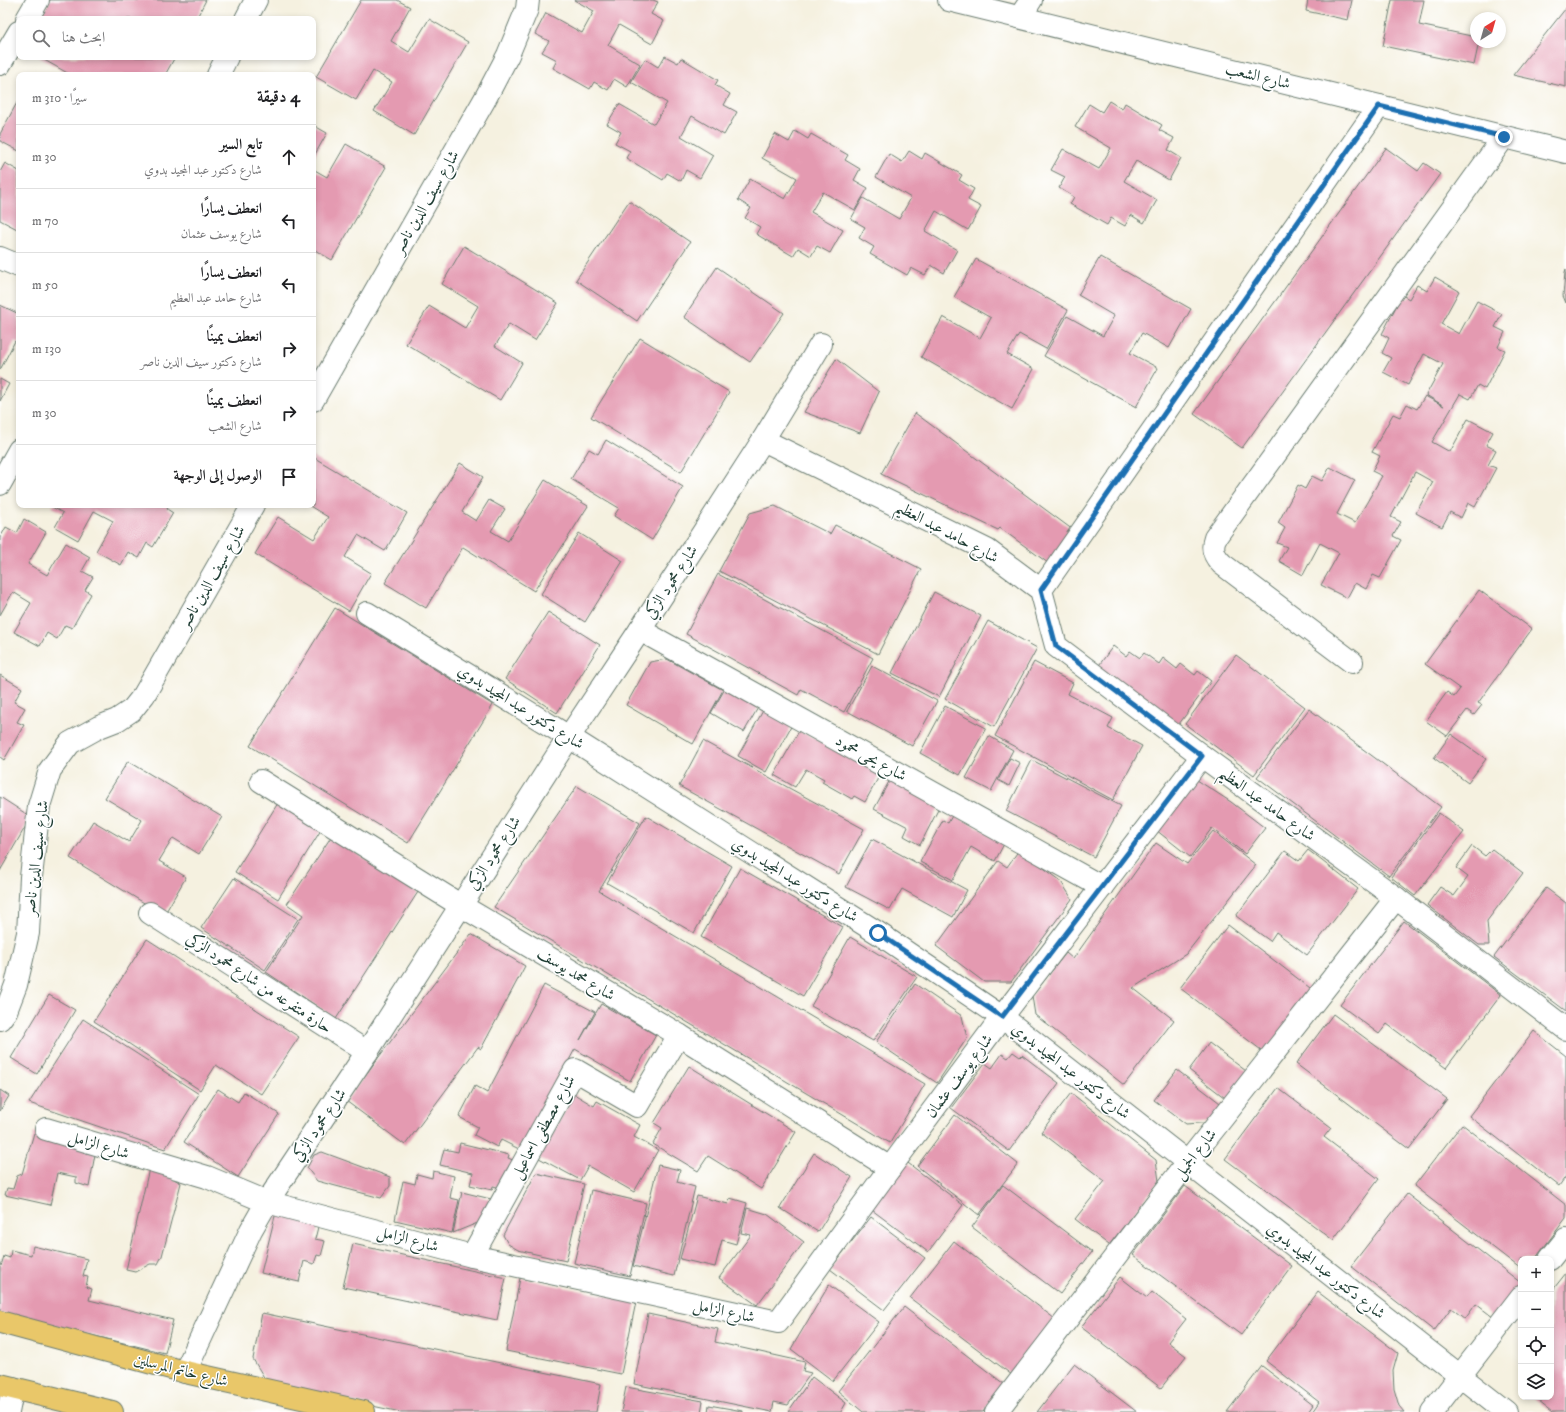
<!DOCTYPE html>
<html lang="ar">
<meta charset="utf-8">
<style>
:root{--surface:#fff;--page:#f2f2f2;--text:#202124;--muted:#757577;--line:#e0e0e0}
body{margin:0;font-family:"IM FELL DW Pica",Amiri,serif;background:var(--page);color:var(--text);direction:rtl}
.controls{position:absolute;right:12px;bottom:12px;display:grid;overflow:hidden;border-radius:8px;box-shadow:0 2px 6px #0003}
.controls button{width:36px;height:36px;display:grid;place-items:center;padding:0;border:0;border-bottom:1px solid var(--line);background:var(--surface);color:var(--text);font:20px sans-serif}
.compass{position:absolute;left:1470px;top:12px;width:36px;height:36px;border-radius:50%;background:var(--surface);box-shadow:0 2px 6px #0003;rotate:37deg}
.stop{position:absolute;width:12px;height:12px;margin:-9px;border:3px solid #1f6fb2;border-radius:50%;background:#fff}
.stop.end{background:#1f6fb2;border-color:#fff;box-shadow:0 1px 4px #0008}
.list{margin:0;padding:0;list-style:none}
h2{display:flex;justify-content:space-between;align-items:center;height:52px;margin:0;padding:0 16px;font-size:17px}
h2 small{font-size:13px;font-weight:400;color:var(--muted)}
.list li{display:grid;grid-template-columns:26px 1fr auto;gap:12px;align-items:center;box-sizing:border-box;height:64px;padding:0 16px;border-top:1px solid var(--line)}
.list b{display:block;font-size:15px;white-space:nowrap}
.list p{margin:0;font-size:13px;white-space:nowrap;color:var(--muted)}
.list em{font-size:13px;font-style:normal;color:var(--muted)}
.icon{flex:none;width:22px;height:22px;fill:none;stroke:currentColor;stroke-width:2;stroke-linecap:round;stroke-linejoin:round}
.map{position:relative;flex:none;width:1566px;height:1412px;overflow:hidden;direction:ltr}
.search{position:absolute;background:var(--surface);box-shadow:0 2px 6px #0003;left:16px;top:16px;width:300px;height:44px;display:flex;align-items:center;gap:10px;box-sizing:border-box;padding:0 14px;border-radius:8px;color:var(--muted);font-size:15px}
.panel{position:absolute;background:var(--surface);box-shadow:0 2px 6px #0003;left:16px;top:72px;width:300px;height:436px;border-radius:8px;direction:rtl}
.map>svg:first-child{display:block}
.building{fill:#e49ab1}
.lines{fill:none;stroke-linecap:round;stroke-linejoin:round}
.minor-casing{stroke:#6a7c70;stroke-width:24}
.major-casing{stroke:#6a7c70;stroke-width:24}
.minor{stroke:#fff;stroke-width:22}
.major{stroke:#e9c769;stroke-width:22}
.route{stroke:#1f6fb2;stroke-width:5}
.labels{text-anchor:middle;dominant-baseline:central;stroke-width:3;stroke-linejoin:round;paint-order:stroke}
.street-label{font-size:16px;fill:#1f3d34;stroke:#fff}
</style>
<div class="map">
<svg width="1566" height="1412" viewBox="0 0 1566 1412">
<rect width="100%" height="100%" fill="#fff"/>
<filter id="ink" filterUnits="userSpaceOnUse"><feTurbulence type="fractalNoise" baseFrequency=".025" numOctaves="2"/><feDisplacementMap in="SourceGraphic" scale="8" xChannelSelector="R" yChannelSelector="G"/><feConvolveMatrix kernelMatrix="1 2 1 2 8 2 1 2 1" color-interpolation-filters="sRGB"/></filter>
<filter id="wash" filterUnits="userSpaceOnUse"><feTurbulence type="fractalNoise" baseFrequency=".012" numOctaves="4" result="noise"/><feDisplacementMap in="SourceGraphic" scale="16" xChannelSelector="R" yChannelSelector="G"/><feGaussianBlur stdDeviation="0.9" result="paint"/><feColorMatrix in="noise" values="0 0 0 0 0 0 0 0 0 0 0 0 0 0 0 0 0 1.4 0 .05"/><feComposite in="paint" operator="in"/></filter>
<g filter="url(#wash)">
<rect width="100%" height="100%" fill="#f5f1e0"/>
<g id="blocks">
<!-- building -->
<g class="building">
<path d="M50,0H206L196,19H40Z"/>
<path d="M361,0H397L410,7L391,41L409,52L429,19L468,42L414,135L374,111L392,82L373,71L356,100L316,77Z"/>
<path d="M574,0H653L658,2L651,14L664,21L652,44L619,25L608,45L640,64L627,87L614,79L608,90L594,82L590,89L553,68L557,60L542,52L549,41L535,34L546,13L582,33L594,11Z"/>
<path d="M1308,0H1352L1348,20L1306,11Z"/>
<path d="M1392,0H1424L1419,25L1476,37V42H1479L1474,65L1383,46Z"/>
<path d="M1566,8V87L1513,75Z"/>
<path d="M665,56L678,63L681,58L718,80L715,85L730,94L724,105L737,112L724,135L692,116L681,136L713,155L700,178L686,170L681,181L667,173L663,180L626,158L630,151L615,143L621,132L607,124L619,104L654,124L667,103L631,82L645,59L658,67Z"/>
<path d="M39,57H175L165,75H71Z"/>
<path d="M19,99V151L0,141V134Z"/>
<path d="M1109,101L1122,109L1125,103L1162,125L1159,130L1174,138L1168,150L1181,158L1169,180L1136,161L1124,181L1157,200L1144,223L1131,215L1125,226L1111,218L1107,225L1070,204L1074,197L1059,188L1065,177L1051,170L1063,149L1099,169L1111,148L1075,127L1089,104L1102,112Z"/>
<path d="M313,125L327,133L313,158Z"/>
<path d="M795,131L808,139L811,134L848,155L845,160L860,169L854,180L868,188L855,210L823,192L811,212L843,230L830,253L817,246L811,256L798,248L793,256L756,234L760,227L745,218L751,208L738,200L750,179L785,199L797,178L762,158L775,134L789,142Z"/>
<path d="M346,144L386,167L332,260L313,249V169L327,177Z"/>
<path d="M1386,148L1418,171L1424,163L1440,174L1242,448L1194,414Z"/>
<path d="M909,151L922,159L925,153L962,175L959,180L974,189L968,200L981,207L968,230L936,211L925,231L957,250L944,273L931,265L925,275L911,268L907,275L870,254L874,247L859,238L865,227L851,219L863,198L899,219L911,198L876,177L889,154L902,162Z"/>
<path d="M5,163L19,171V230L0,220V172Z"/>
<path d="M629,201L690,242L637,321L576,280Z"/>
<path d="M464,246L558,303L535,340L509,324L495,346L522,363L500,400L406,344L429,306L465,328L478,306L442,284Z"/>
<path d="M1100,257L1191,309L1169,348L1142,333L1130,353L1158,368L1136,407L1044,356L1067,316L1103,336L1114,316L1078,295Z"/>
<path d="M976,259L1068,310L1046,349L1019,334L1007,354L1034,369L1012,409L921,357L943,317L980,338L991,318L954,297Z"/>
<path d="M717,267L784,313L750,362L684,317Z"/>
<path d="M1566,269V303L1563,296L1565,272Z"/>
<path d="M1435,277L1459,291L1441,324L1459,334L1477,301L1502,314L1495,327L1505,332L1498,347L1505,350L1485,389L1478,385L1470,399L1460,394L1432,442L1450,452L1468,419L1493,432L1486,445L1496,450L1488,465L1496,468L1475,507L1468,503L1461,518L1450,512L1442,527L1416,513L1433,482L1415,472L1391,517L1401,522L1393,536L1401,540L1380,578L1373,575L1366,589L1355,583L1347,598L1321,585L1339,553L1320,543L1303,575L1279,561L1287,547L1277,543L1285,528L1278,523L1298,485L1305,489L1312,476L1322,481L1330,467L1355,480L1337,514L1355,523L1382,476L1372,471L1380,456L1372,452L1393,414L1400,417L1407,404L1417,409L1425,396L1444,406L1426,395L1443,364L1424,354L1408,385L1383,372L1391,358L1382,353L1389,338L1382,334L1402,295L1409,299L1417,285L1427,291Z"/>
<path d="M0,305L19,314V343L15,341L0,370Z"/>
<path d="M640,338L729,392L681,472L591,417Z"/>
<path d="M836,359L879,392L860,433L804,412Z"/>
<path d="M0,379L9,384L0,401Z"/>
<path d="M915,413L1073,530L1048,563L1000,528L998,530L881,474Z"/>
<path d="M606,440L683,487L652,540L614,516L619,508L571,479L589,449L598,454Z"/>
<path d="M313,457L407,513L385,551L358,535L345,557L371,573L349,611L255,554L278,517L314,539L328,517L308,505H313Z"/>
<path d="M460,463L483,477L462,512L476,521L489,500L505,509L491,531L508,541L545,480L588,506L534,591L463,547L426,608L385,583Z"/>
<path d="M54,505H169L167,509L173,513L153,547L147,543L139,558L128,552L121,565L96,551L113,521L94,511L78,540L55,527L63,513L52,507Z"/>
<path d="M775,506L830,534L835,525L921,569L878,654L719,571L750,513Z"/>
<path d="M24,519L46,532L28,564L47,575L66,543L90,557L82,571L93,577L85,590L91,594L72,628L65,625L57,639L47,633L40,646L14,632L31,603L13,592L0,615V538L6,527L17,533Z"/>
<path d="M579,533L623,561L585,622L541,594Z"/>
<path d="M718,574L873,658L844,712L801,689L798,695L686,634Z"/>
<path d="M1479,590L1532,629L1478,703L1482,705L1474,715L1467,710L1447,736L1426,721L1447,692L1454,697L1460,689L1425,664Z"/>
<path d="M934,592L981,616L939,697L892,673Z"/>
<path d="M335,608L493,705L408,843L250,746Z"/>
<path d="M548,612L600,645L557,713L505,679Z"/>
<path d="M988,621L1037,648L994,727L945,699Z"/>
<path d="M1113,646L1126,656L1130,651L1140,658L1144,653L1159,664L1163,658L1177,669L1181,664L1195,675L1198,671L1211,681L1176,728L1097,668Z"/>
<path d="M1236,655L1305,707L1254,775L1185,724Z"/>
<path d="M667,659L723,690L693,744L626,705L650,662Z"/>
<path d="M1034,662L1073,683L1068,694L1113,718L1108,728L1142,746L1113,800L995,736Z"/>
<path d="M872,666L937,701L912,746L847,711Z"/>
<path d="M0,675L22,688L14,702L25,708L17,722L24,725L4,760L0,757Z"/>
<path d="M726,687L759,706L744,732L711,713Z"/>
<path d="M945,706L986,728L960,775L920,753Z"/>
<path d="M765,707L793,723L766,772L738,756Z"/>
<path d="M1309,709L1441,807L1389,876L1257,777Z"/>
<path d="M799,731L882,771L865,802L854,796L852,799L822,782L824,779L806,769L795,787L774,775Z"/>
<path d="M1451,734L1486,759L1468,783L1434,758Z"/>
<path d="M989,736L1013,750L991,791L966,778Z"/>
<path d="M703,741L864,829L839,874L679,786Z"/>
<path d="M1010,758L1020,763L1009,786L998,780Z"/>
<path d="M1032,760L1121,806L1094,857L1006,811Z"/>
<path d="M128,761L222,817L199,854L173,838L159,861L186,877L164,915L70,858L93,821L129,842L142,820L105,798Z"/>
<path d="M891,778L941,804L920,845L904,836L908,827L874,809Z"/>
<path d="M1194,778L1231,802L1265,828L1245,854L1212,828L1190,857L1156,830Z"/>
<path d="M577,786L640,823L599,891L925,1084L890,1143L494,907Z"/>
<path d="M0,797L31,817L0,871Z"/>
<path d="M278,803L321,830L278,899L235,872Z"/>
<path d="M1439,813L1464,832L1415,896L1391,877Z"/>
<path d="M953,814L1005,842L995,861L971,847L953,880L920,862L943,820L948,823Z"/>
<path d="M646,816L732,866L694,933L607,883Z"/>
<path d="M1213,831L1256,865L1186,954L1133,988L1174,1020L1124,1085L1035,1015L1032,996L1066,953L1073,959L1156,843L1187,864Z"/>
<path d="M331,837L418,892L336,1019L266,972L303,915L287,904Z"/>
<path d="M872,839L967,890L953,917L902,889L890,910L846,887Z"/>
<path d="M1472,846L1485,856L1492,849L1523,873L1487,921L1489,945H1479L1427,905L1440,887L1454,896L1468,877L1456,868Z"/>
<path d="M1019,850L1060,880L1072,899L1011,982H984L936,946L998,861L1007,867Z"/>
<path d="M1308,850L1358,889L1307,955L1276,932L1270,941L1236,916L1285,851L1299,861Z"/>
<path d="M740,868L843,927L803,996L701,937Z"/>
<path d="M234,878L298,919L265,970L201,928Z"/>
<path d="M1546,888L1566,903V1011L1494,957Z"/>
<path d="M1404,921L1501,995L1446,1068L1387,1024L1379,1034L1340,1005Z"/>
<path d="M1228,925L1314,991L1265,1053L1180,988Z"/>
<path d="M471,934L525,966L481,1049L478,1047L405,1145L346,1101Z"/>
<path d="M850,937L917,977L873,1041L811,1006Z"/>
<path d="M147,939L299,1037L261,1094L216,1065L200,1090L94,1021Z"/>
<path d="M915,984L962,1016L967,1038L937,1083L876,1042Z"/>
<path d="M544,985L595,1012L580,1040L601,1004L656,1035L630,1081L575,1049L521,1150L501,1140L497,1147L474,1135L478,1127L459,1117L475,1086L487,1093Z"/>
<path d="M49,995L75,1010L37,1074L11,1058Z"/>
<path d="M1333,1014L1447,1099L1409,1149L1296,1064Z"/>
<path d="M83,1019L199,1094L165,1149L29,1103Z"/>
<path d="M1534,1031L1566,1056V1176L1559,1186L1469,1116Z"/>
<path d="M1209,1043L1250,1074L1229,1101L1189,1070Z"/>
<path d="M1013,1052L1020,1057L1022,1055L1059,1083L1009,1151L951,1108L985,1063L992,1068L1002,1054L1008,1058Z"/>
<path d="M689,1066L796,1132L761,1189L708,1156L698,1171L653,1144L662,1128L654,1123Z"/>
<path d="M1177,1070L1224,1106L1213,1122L1186,1124L1154,1100Z"/>
<path d="M1278,1088L1331,1128L1324,1137L1379,1179L1333,1240L1225,1159Z"/>
<path d="M218,1089L238,1102L244,1092L279,1114L238,1177L184,1142Z"/>
<path d="M0,1090L9,1096L0,1111Z"/>
<path d="M1071,1093L1156,1160L1159,1181L1109,1245L1075,1219L1105,1181L1041,1132Z"/>
<path d="M574,1094L594,1106L597,1101L640,1125L634,1137L658,1150L634,1192L588,1166L580,1180L539,1158Z"/>
<path d="M955,1115L1018,1164L979,1215L917,1166Z"/>
<path d="M1462,1124L1566,1205V1218L1535,1259H1521V1269L1414,1186Z"/>
<path d="M34,1133L96,1149L89,1187L76,1183V1177L57,1173L50,1205L5,1195L7,1188L13,1189L17,1176L22,1174Z"/>
<path d="M460,1143L509,1155L508,1158L515,1161L501,1188L493,1186L492,1190L470,1185L473,1173L440,1165L444,1149L458,1152Z"/>
<path d="M322,1152L390,1177V1186L381,1198L317,1181L307,1168L314,1155Z"/>
<path d="M814,1153L852,1177L818,1232L780,1208Z"/>
<path d="M904,1160L963,1205L928,1252L868,1207Z"/>
<path d="M150,1164L171,1170L172,1178L181,1183L162,1256L158,1264H150L135,1272L126,1270Z"/>
<path d="M658,1165L680,1170L677,1182L695,1187L674,1276L633,1266Z"/>
<path d="M433,1171L454,1176L450,1198L459,1200L452,1233L395,1220L403,1181L415,1184L417,1174L432,1178Z"/>
<path d="M536,1173L584,1184L566,1261L518,1250L508,1244L503,1235Z"/>
<path d="M1003,1185L1092,1252L1060,1294L972,1227Z"/>
<path d="M1185,1186L1292,1266L1241,1335L1133,1255Z"/>
<path d="M591,1190L646,1203L630,1276L574,1263Z"/>
<path d="M462,1192L491,1199L480,1222L453,1233Z"/>
<path d="M1407,1194L1521,1283L1494,1318L1476,1304L1465,1319L1451,1308L1434,1331L1351,1266Z"/>
<path d="M697,1196L728,1204L730,1198L747,1203L736,1244L722,1240L715,1267L680,1259Z"/>
<path d="M747,1208L767,1214L804,1242L757,1305L719,1278L751,1235L741,1233Z"/>
<path d="M276,1212L319,1223L315,1239L325,1241L321,1256L317,1255L314,1264L304,1261L299,1282L261,1273Z"/>
<path d="M871,1217L925,1258L884,1310L830,1269Z"/>
<path d="M954,1241L1055,1319L1012,1375L910,1298Z"/>
<path d="M353,1244L506,1278L497,1320L343,1287Z"/>
<path d="M33,1246L87,1259L83,1276L88,1277L86,1287L92,1289L89,1300L173,1320L165,1353L0,1313V1266H1L4,1256L10,1258L11,1250L31,1255Z"/>
<path d="M1566,1273V1412H1552L1533,1397H1551V1292Z"/>
<path d="M1120,1277L1147,1298L1152,1292L1186,1319L1168,1342L1186,1356L1161,1388L1081,1327Z"/>
<path d="M520,1278L636,1302L621,1374L506,1351Z"/>
<path d="M829,1285L879,1322L833,1381L791,1349Z"/>
<path d="M1318,1292L1398,1353L1393,1371L1394,1389L1399,1406L1404,1412H1312L1319,1402L1266,1361Z"/>
<path d="M904,1307L1004,1384L983,1412H863L838,1391Z"/>
<path d="M262,1313L601,1384L596,1412H401L268,1384L253,1359Z"/>
<path d="M648,1314L718,1329L715,1342L805,1362L803,1371L811,1373L788,1405L774,1402L772,1412L634,1384Z"/>
<path d="M1074,1364L1137,1412H1037Z"/>
<path d="M1262,1366L1313,1405L1308,1412H1227Z"/>
<path d="M812,1377L846,1403L841,1412H788Z"/>
<path d="M626,1387L703,1401L701,1412H621Z"/>
<path d="M709,1405L743,1411V1412H708Z"/>
</g>
</g>
</g>
<g filter="url(#ink)">
<use href="#blocks" fill-opacity="0" stroke="#6a7c70" stroke-width="1"/>
<g class="lines">
<!-- minor casing -->
<g class="minor-casing">
<g id="minor">
<path d="M949,0L1566,152"/>
<path d="M1020,17L1031,0"/>
<path d="M27,19L38,0"/>
<path d="M246,19L256,0"/>
<path d="M0,64L19,32"/>
<path d="M218,75L227,57"/>
<path d="M0,258L19,266"/>
<path d="M313,400L485,99L508,55L527,9L528,0"/>
<path d="M763,440L987,550L1041,590L1056,646L1202,756L1396,898L1566,1029"/>
<path d="M0,484L19,450"/>
<path d="M1041,590L1379,106"/>
<path d="M367,613L569,737L878,933L1002,1017L1506,1412"/>
<path d="M640,630L1102,887"/>
<path d="M1352,662L1222,564C1214,556 1211,549 1215,538L1504,137"/>
<path d="M261,781L460,905L679,1035L890,1168"/>
<path d="M150,913L367,1052"/>
<path d="M0,1019L6,1011L16,985L28,933L31,877L39,806L50,770L70,743L99,727L117,720L132,710L144,695L253,505"/>
<path d="M46,1129L207,1177L267,1202L472,1256L778,1322L890,1168L1002,1017L1202,756"/>
<path d="M472,1256L575,1070L637,1106L679,1035"/>
<path d="M1550,1259L1566,1239"/>
<path d="M185,1372L251,1230L267,1202L367,1052L569,737L640,630L763,440L821,344"/>
<path d="M8,1412L13,1388"/>
<path d="M996,1412L1187,1163L1396,898"/>
<path d="M1432,1412L1521,1297"/>
</g>
</g>
<!-- major casing -->
<g class="major-casing">
<g id="major">
<path d="M0,1322L185,1372L364,1412"/>
<path d="M0,1385L112,1412"/>
</g>
</g>
<!-- minor -->
<use href="#minor" class="minor"/>
<!-- major -->
<use href="#major" class="major"/>
</g>
</g>
<g class="lines" filter="url(#ink)">
<!-- route -->
<path class="route" d="M878,933L1002,1017L1202,756L1056,646L1041,590L1379,106L1504,137"/>
</g>
<g class="labels">
<!-- street labels -->
<g class="street-label">
<text transform="translate(1258 76) rotate(14)">شارع الشعب</text>
<text transform="translate(426 202) rotate(-60)">شارع سيف الدين ناصر</text>
<text transform="translate(947 532) rotate(28)">شارع حامد عبد العظيم</text>
<text transform="translate(212 577) rotate(-60)">شارع سيف الدين ناصر</text>
<text transform="translate(671 582) rotate(-57)">شارع محمود الزكي</text>
<text transform="translate(521 707) rotate(32)">شارع دكتور عبد المجيد بدوي</text>
<text transform="translate(871 758) rotate(29)">شارع يحى محمود</text>
<text transform="translate(1267 804) rotate(36)">شارع حامد عبد العظيم</text>
<text transform="translate(494 853) rotate(-57)">شارع محمود الزكي</text>
<text transform="translate(36 858) rotate(-83)">شارع سيف الدين ناصر</text>
<text transform="translate(795 880) rotate(32)">شارع دكتور عبد المجيد بدوي</text>
<text transform="translate(576 974) rotate(31)">شارع محمد يوسف</text>
<text transform="translate(259 983) rotate(33)">حارة متفرعه من شارع محمود الزكي</text>
<text transform="translate(1071 1071) rotate(38)">شارع دكتور عبد المجيد بدوي</text>
<text transform="translate(959 1076) rotate(-53)">شارع يوسف عثمان</text>
<text transform="translate(319 1125) rotate(-56)">شارع محمود الزكي</text>
<text transform="translate(543 1127) rotate(-61)">شارع مصطفى اسماعيل</text>
<text transform="translate(99 1145) rotate(17)">شارع الزامل</text>
<text transform="translate(1195 1154) rotate(-52)">شارع الجميل</text>
<text transform="translate(408 1239) rotate(15)">شارع الزامل</text>
<text transform="translate(1326 1271) rotate(38)">شارع دكتور عبد المجيد بدوي</text>
<text transform="translate(724 1311) rotate(12)">شارع الزامل</text>
<text transform="translate(181 1370) rotate(14)">شارع خاتم المرسلين</text>
</g>
</g>
</svg>
<div class="controls">
<button>+</button>
<button>−</button>
<button><svg class="icon" aria-label="locate" viewBox="0 0 24 24"><circle cx="12" cy="12" r="6"/><path d="M12 2v4M12 18v4M2 12h4M18 12h4"/></svg></button>
<button><svg class="icon" aria-label="layers" viewBox="0 0 24 24"><path d="M12 4l9 5-9 5-9-5zM3 14l9 5 9-5"/></svg></button>
</div>
<svg class="compass" viewBox="-18 -18 36 36"><path d="M0-13l5 13h-10z" fill="#e53935"/><path d="M0 13l5-13h-10z" fill="#757577"/></svg>
<div class="stop" style="left:878px;top:933px"></div>
<div class="stop end" style="left:1504px;top:137px"></div>
<div class="search"><svg class="icon" aria-label="search" viewBox="0 0 24 24"><circle cx="10" cy="10" r="6"/><path d="M15 15l6 6"/></svg>ابحث هنا</div>
<section class="panel">
<h2>4 دقيقة<small>سيرًا · 310 m</small></h2>
<ul class="list">
<li><svg class="icon" aria-label="ahead" viewBox="0 0 24 24"><path d="M12 20V5M6 11l6-6 6 6"/></svg><div><b>تابع السير</b><p>شارع دكتور عبد المجيد بدوي</p></div><em>30 m</em></li>
<li><svg class="icon" aria-label="left" viewBox="0 0 24 24"><path d="M17 20v-9H6M10 6l-5 5 5 5"/></svg><div><b>انعطف يسارًا</b><p>شارع يوسف عثمان</p></div><em>70 m</em></li>
<li><svg class="icon" aria-label="left" viewBox="0 0 24 24"><path d="M17 20v-9H6M10 6l-5 5 5 5"/></svg><div><b>انعطف يسارًا</b><p>شارع حامد عبد العظيم</p></div><em>50 m</em></li>
<li><svg class="icon" aria-label="right" viewBox="0 0 24 24"><path d="M7 20v-9h11M14 6l5 5-5 5"/></svg><div><b>انعطف يمينًا</b><p>شارع دكتور سيف الدين ناصر</p></div><em>130 m</em></li>
<li><svg class="icon" aria-label="right" viewBox="0 0 24 24"><path d="M7 20v-9h11M14 6l5 5-5 5"/></svg><div><b>انعطف يمينًا</b><p>شارع الشعب</p></div><em>30 m</em></li>
<li><svg class="icon" aria-label="arrive" viewBox="0 0 24 24"><path d="M6 21V4h12l-3 4 3 4H6"/></svg><div><b>الوصول إلى الوجهة</b></div></li>
</ul>
</section>
</div>
